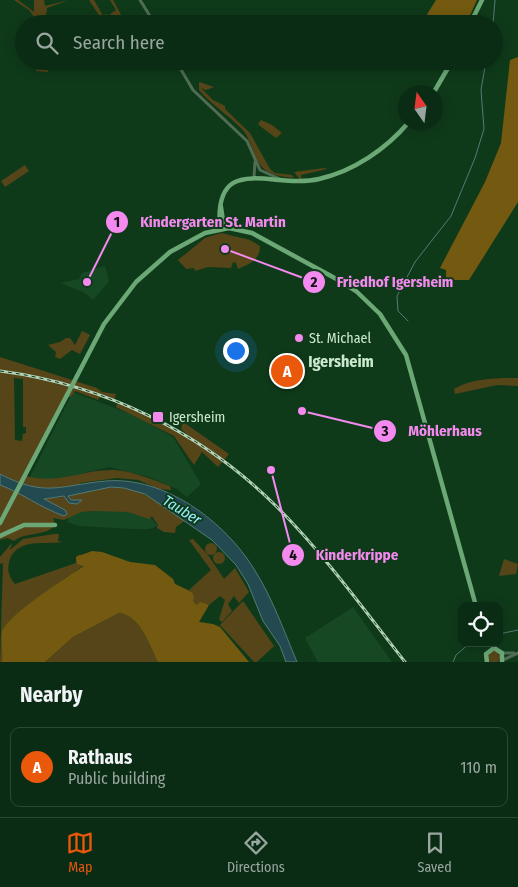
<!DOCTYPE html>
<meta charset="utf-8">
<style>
:root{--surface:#0b2c14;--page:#14341d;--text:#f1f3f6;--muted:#9aa7a0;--line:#2b4834;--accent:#ea580c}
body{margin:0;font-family:"Fira Sans Condensed",sans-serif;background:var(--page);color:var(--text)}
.controls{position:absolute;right:15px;bottom:15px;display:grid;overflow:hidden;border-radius:10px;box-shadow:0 2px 12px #0003}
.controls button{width:45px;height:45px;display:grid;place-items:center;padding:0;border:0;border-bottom:1px solid var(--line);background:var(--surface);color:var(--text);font:25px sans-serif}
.compass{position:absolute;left:398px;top:85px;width:45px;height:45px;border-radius:50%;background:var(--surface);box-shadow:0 2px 12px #0003;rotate:346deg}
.you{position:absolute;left:235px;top:350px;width:18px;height:18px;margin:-12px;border:4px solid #fff;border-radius:50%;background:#1a73e8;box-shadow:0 0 0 8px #1a73e833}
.badge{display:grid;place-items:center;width:32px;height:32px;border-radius:50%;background:var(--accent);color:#fff;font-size:16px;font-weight:700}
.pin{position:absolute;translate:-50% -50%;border:2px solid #fff;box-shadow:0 1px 5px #0006}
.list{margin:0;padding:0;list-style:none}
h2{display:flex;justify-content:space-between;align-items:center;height:65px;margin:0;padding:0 20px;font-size:21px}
h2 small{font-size:16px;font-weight:400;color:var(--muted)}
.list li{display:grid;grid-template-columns:32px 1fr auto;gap:15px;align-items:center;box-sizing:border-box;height:80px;margin:0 10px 10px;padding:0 10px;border:1px solid var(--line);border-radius:10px}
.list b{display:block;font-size:19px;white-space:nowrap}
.list p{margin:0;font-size:16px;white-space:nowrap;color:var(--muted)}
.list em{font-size:16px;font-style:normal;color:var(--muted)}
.icon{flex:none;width:28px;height:28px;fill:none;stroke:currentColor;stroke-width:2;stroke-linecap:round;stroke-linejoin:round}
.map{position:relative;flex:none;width:518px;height:662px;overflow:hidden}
.search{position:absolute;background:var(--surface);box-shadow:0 2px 12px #0003;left:15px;right:15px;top:15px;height:55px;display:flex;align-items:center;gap:12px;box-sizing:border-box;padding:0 18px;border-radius:28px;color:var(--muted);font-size:19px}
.sheet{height:155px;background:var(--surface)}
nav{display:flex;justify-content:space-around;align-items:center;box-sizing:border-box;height:70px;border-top:1px solid var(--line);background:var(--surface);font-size:14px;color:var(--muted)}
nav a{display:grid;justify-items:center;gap:2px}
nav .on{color:var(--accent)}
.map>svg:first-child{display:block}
.built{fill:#174824}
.green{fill:#564518;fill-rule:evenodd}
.forest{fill:#735a10}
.water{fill:#224a50;stroke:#557a76}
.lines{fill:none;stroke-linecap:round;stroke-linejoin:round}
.stream{stroke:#557a76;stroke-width:1}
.minor{stroke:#506d54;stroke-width:3}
.major{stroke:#6ba876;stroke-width:4.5}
.rail-casing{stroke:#b2d1b7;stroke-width:3}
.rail{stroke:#0f3a1a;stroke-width:1;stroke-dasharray:4;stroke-linecap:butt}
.major-bridge{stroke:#6ba876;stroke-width:4.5}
.poi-dot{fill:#f489ef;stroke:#0f3a1a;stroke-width:2}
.labels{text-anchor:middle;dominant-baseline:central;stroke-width:4;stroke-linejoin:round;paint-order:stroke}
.poi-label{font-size:14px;fill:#cce9d0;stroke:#0f3a1a;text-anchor:start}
.water-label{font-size:15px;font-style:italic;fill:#96eefc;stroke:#0f3a1a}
.quarter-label{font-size:16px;font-weight:bold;fill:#cce9d0;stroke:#0f3a1a}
.leader{fill:none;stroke:#f489ef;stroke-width:2}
.callout-dot{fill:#f489ef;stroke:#0f3a1a;stroke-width:2}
.mark-label{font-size:15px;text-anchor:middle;font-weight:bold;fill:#111}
.callout-label{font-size:15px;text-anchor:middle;font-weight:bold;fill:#f489ef;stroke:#0f3a1a;stroke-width:4;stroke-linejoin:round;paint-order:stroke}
</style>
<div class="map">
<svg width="518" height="662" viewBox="0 0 518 662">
<rect width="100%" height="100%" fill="#0f3a1a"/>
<!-- built -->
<g class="built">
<path d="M105,266L109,281L93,300L85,293L61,283L79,279L82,273Z"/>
<path d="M73,392L133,415L173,437L201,484L187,497L177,489L149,477L109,467L51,481L29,479Z"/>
<path d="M116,510L148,515L158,526L149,529H134L79,526L67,522L69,517L78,512Z"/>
<path d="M353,607L389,658L392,662H318L305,638Z"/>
</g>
<!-- green -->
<g class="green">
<path d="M14,0H18L34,12V0H44L45,6L69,0L47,8L45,24H39L29,10Z"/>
<path d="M89,0H94L102,14L105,17V14L109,15L116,10L110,0H113L126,24H117L114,19L105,24Z"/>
<path d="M38,61H46L48,72L36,71Z"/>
<path d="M199,82L214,87L206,90L201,88L213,100L225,106V109L250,133L270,169L275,173L292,175L294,178C284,177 269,175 262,167C253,158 252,140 242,129C228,115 212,105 199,90Z"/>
<path d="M261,120L272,125L282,133L276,138L260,126L258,124Z"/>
<path d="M25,165L29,171L5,187L1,181Z"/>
<path d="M324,168L327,169L301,175L302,182L294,172Z"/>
<path d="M221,233L250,240L260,246C260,260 250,264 238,269L236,263L233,262L231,268L208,267L195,271L194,268L186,269L178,260L205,238Z"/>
<path d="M82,331L90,335L80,354L72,350L60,359L55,357L56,352L48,345L60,342L66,338H70L75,345Z"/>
<path d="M0,357L97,388L102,392L116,394L114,400L152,416L191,438L181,429L183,422L229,454L218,467L202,452L194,465L174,436L116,407L117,403L100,397L98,400L75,391L71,397L67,396L23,475C55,486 83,469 114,470C133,471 153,480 170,486L171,490L159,489L138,480L117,478L80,483V486L61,489L45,490L19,484L0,474ZM14,378L23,379V427H26V433L23,434L22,441L15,440Z"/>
<path d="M518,378V386L497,385L455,394L454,389C472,378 498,378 518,378Z"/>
<path d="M0,485C15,490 36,498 52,498C76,498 101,483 125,488C149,493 166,507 186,520L176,527L175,533L164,532L157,528L158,525L152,516L149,519L128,512L96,511L81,512L64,520L53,518L55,525C48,536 24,532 14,541L7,538L0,540Z"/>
<path d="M54,534H59L58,541L62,542C44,545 16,537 9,562C7,571 9,577 15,584L76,563V557L78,555L103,553C86,564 6,616 2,631C0,640 3,653 2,662H0L3,563L0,564V557L12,543L10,550L23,539Z"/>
<path d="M193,539L208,555L224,579L235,568L249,592L239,603L234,596L228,604L232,611L222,622L219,619L225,600L220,596L209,605H197L193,601L192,592L189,590L211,570L189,540Z"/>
<circle cx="211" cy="549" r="6"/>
<circle cx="219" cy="558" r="6"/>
<path d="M504,559L518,564L516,574L499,576Z"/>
<path d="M243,601L274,646L257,662H254L220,625Z"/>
<path d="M119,613C141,616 149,645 158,662H45L73,637Z"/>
<circle cx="494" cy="657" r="6"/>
</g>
<!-- forest -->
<g class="forest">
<path d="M436,0H477L466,24H421Z"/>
<path d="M518,57V202L469,280H446V270L440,268L485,182L501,143L510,60Z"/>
<path d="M92,551L102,552L130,562L155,565L173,579L175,584L192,592L194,597L193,601L197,605L200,602L209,605L199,622L213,624L220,627L249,662H158C149,645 141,616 119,613L73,637L45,662H2C3,652 0,640 2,631C8,615 68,576 84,566L77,564L76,557Z"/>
</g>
<!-- water -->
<path class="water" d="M0,474C46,498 60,485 106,481C165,476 225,522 254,569C272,597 284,631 297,662H286L280,646L263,621L248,584L236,565L212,540L145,494L124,488L111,487L68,496L71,500H82L77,504L69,503L64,496L44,499L65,510L67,514L64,516C41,508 22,493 0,485Z"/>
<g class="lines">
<!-- stream -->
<g class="stream">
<path d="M493,24L495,0"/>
<path d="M408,321L398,311L397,296L415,262L451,216L475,158L484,129L481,90L486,61"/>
<path d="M499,634L518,630"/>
<path d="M453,662L456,655L470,643"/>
</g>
<!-- minor -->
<g class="minor">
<path d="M140,0L155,24"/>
<path d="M176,61L193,90L247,141L260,170L280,179"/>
<path d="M254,177L255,162"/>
<path d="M502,653H514"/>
<path d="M503,660L518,653"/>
</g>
<!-- major -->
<g class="major">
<path d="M470,24L482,0"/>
<path d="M434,92L452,61"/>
<path d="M221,207L224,228"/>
<path d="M220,229C213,150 274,190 319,179C354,171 386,149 409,122"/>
<path d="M77,376L104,324L136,282L170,252L205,233L229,228L252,233L342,282L356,291L380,314L406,355L476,606"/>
<path d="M0,523L67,395"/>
<path d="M0,536L24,525H55"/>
<path d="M487,662L486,654L494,648L502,653V662"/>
</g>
<!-- rail casing -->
<g class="rail-casing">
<path id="rail" d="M0,371C105,385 202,432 277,507C324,554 364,610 405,662"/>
</g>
<!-- rail -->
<use href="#rail" class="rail"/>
<!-- major-bridge -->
<path class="major-bridge" d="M67,395L77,376"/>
</g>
<!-- markers -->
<g class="poi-dot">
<circle cx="299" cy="338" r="5"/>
<rect x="152" y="411" width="12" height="12" rx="2.5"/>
</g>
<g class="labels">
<!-- poi labels -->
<g class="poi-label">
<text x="309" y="338">St. Michael</text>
<text x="169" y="417">Igersheim</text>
</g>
<!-- water labels -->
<g class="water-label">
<text transform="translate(182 510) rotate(32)">Tauber</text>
</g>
<!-- quarter labels -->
<g class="quarter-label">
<text x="341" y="361">Igersheim</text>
</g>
</g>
<!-- callouts -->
<path class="leader" d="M87 282L117 222M225 249L314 282M302 411L385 431M271 470L293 555"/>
<g class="callout-dot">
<circle cx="87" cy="282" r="5"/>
<circle cx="225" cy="249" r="5"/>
<circle cx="302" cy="411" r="5"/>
<circle cx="271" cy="470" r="5"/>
<circle cx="117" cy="222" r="12"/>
<circle cx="314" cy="282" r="12"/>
<circle cx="385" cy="431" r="12"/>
<circle cx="293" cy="555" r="12"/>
</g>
<g class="mark-label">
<text x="117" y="227">1</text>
<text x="314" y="287">2</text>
<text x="385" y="436">3</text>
<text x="293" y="560">4</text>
</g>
<g class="callout-label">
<text x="213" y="227">Kindergarten St. Martin</text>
<text x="395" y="287">Friedhof Igersheim</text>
<text x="445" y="436">Möhlerhaus</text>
<text x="357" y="560">Kinderkrippe</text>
</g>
</svg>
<div class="controls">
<button><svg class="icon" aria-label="locate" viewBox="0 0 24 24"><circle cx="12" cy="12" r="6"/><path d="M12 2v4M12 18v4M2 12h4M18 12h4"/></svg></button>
</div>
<svg class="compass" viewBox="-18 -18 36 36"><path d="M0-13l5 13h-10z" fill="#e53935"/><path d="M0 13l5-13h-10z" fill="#9aa7a0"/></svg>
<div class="you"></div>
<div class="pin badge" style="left:287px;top:371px">A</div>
<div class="search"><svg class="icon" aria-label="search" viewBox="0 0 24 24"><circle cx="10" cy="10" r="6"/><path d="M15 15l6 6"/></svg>Search here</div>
</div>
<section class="sheet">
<h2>Nearby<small></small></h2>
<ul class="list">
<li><span class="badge">A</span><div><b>Rathaus</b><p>Public building</p></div><em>110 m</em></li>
</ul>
</section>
<nav>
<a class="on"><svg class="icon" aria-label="map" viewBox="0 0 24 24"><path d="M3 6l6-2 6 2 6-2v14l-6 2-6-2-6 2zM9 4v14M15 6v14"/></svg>Map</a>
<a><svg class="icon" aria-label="directions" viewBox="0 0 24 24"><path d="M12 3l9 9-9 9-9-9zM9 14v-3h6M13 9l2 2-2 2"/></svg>Directions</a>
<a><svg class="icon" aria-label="saved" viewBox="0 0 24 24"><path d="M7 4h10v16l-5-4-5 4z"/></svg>Saved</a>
</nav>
